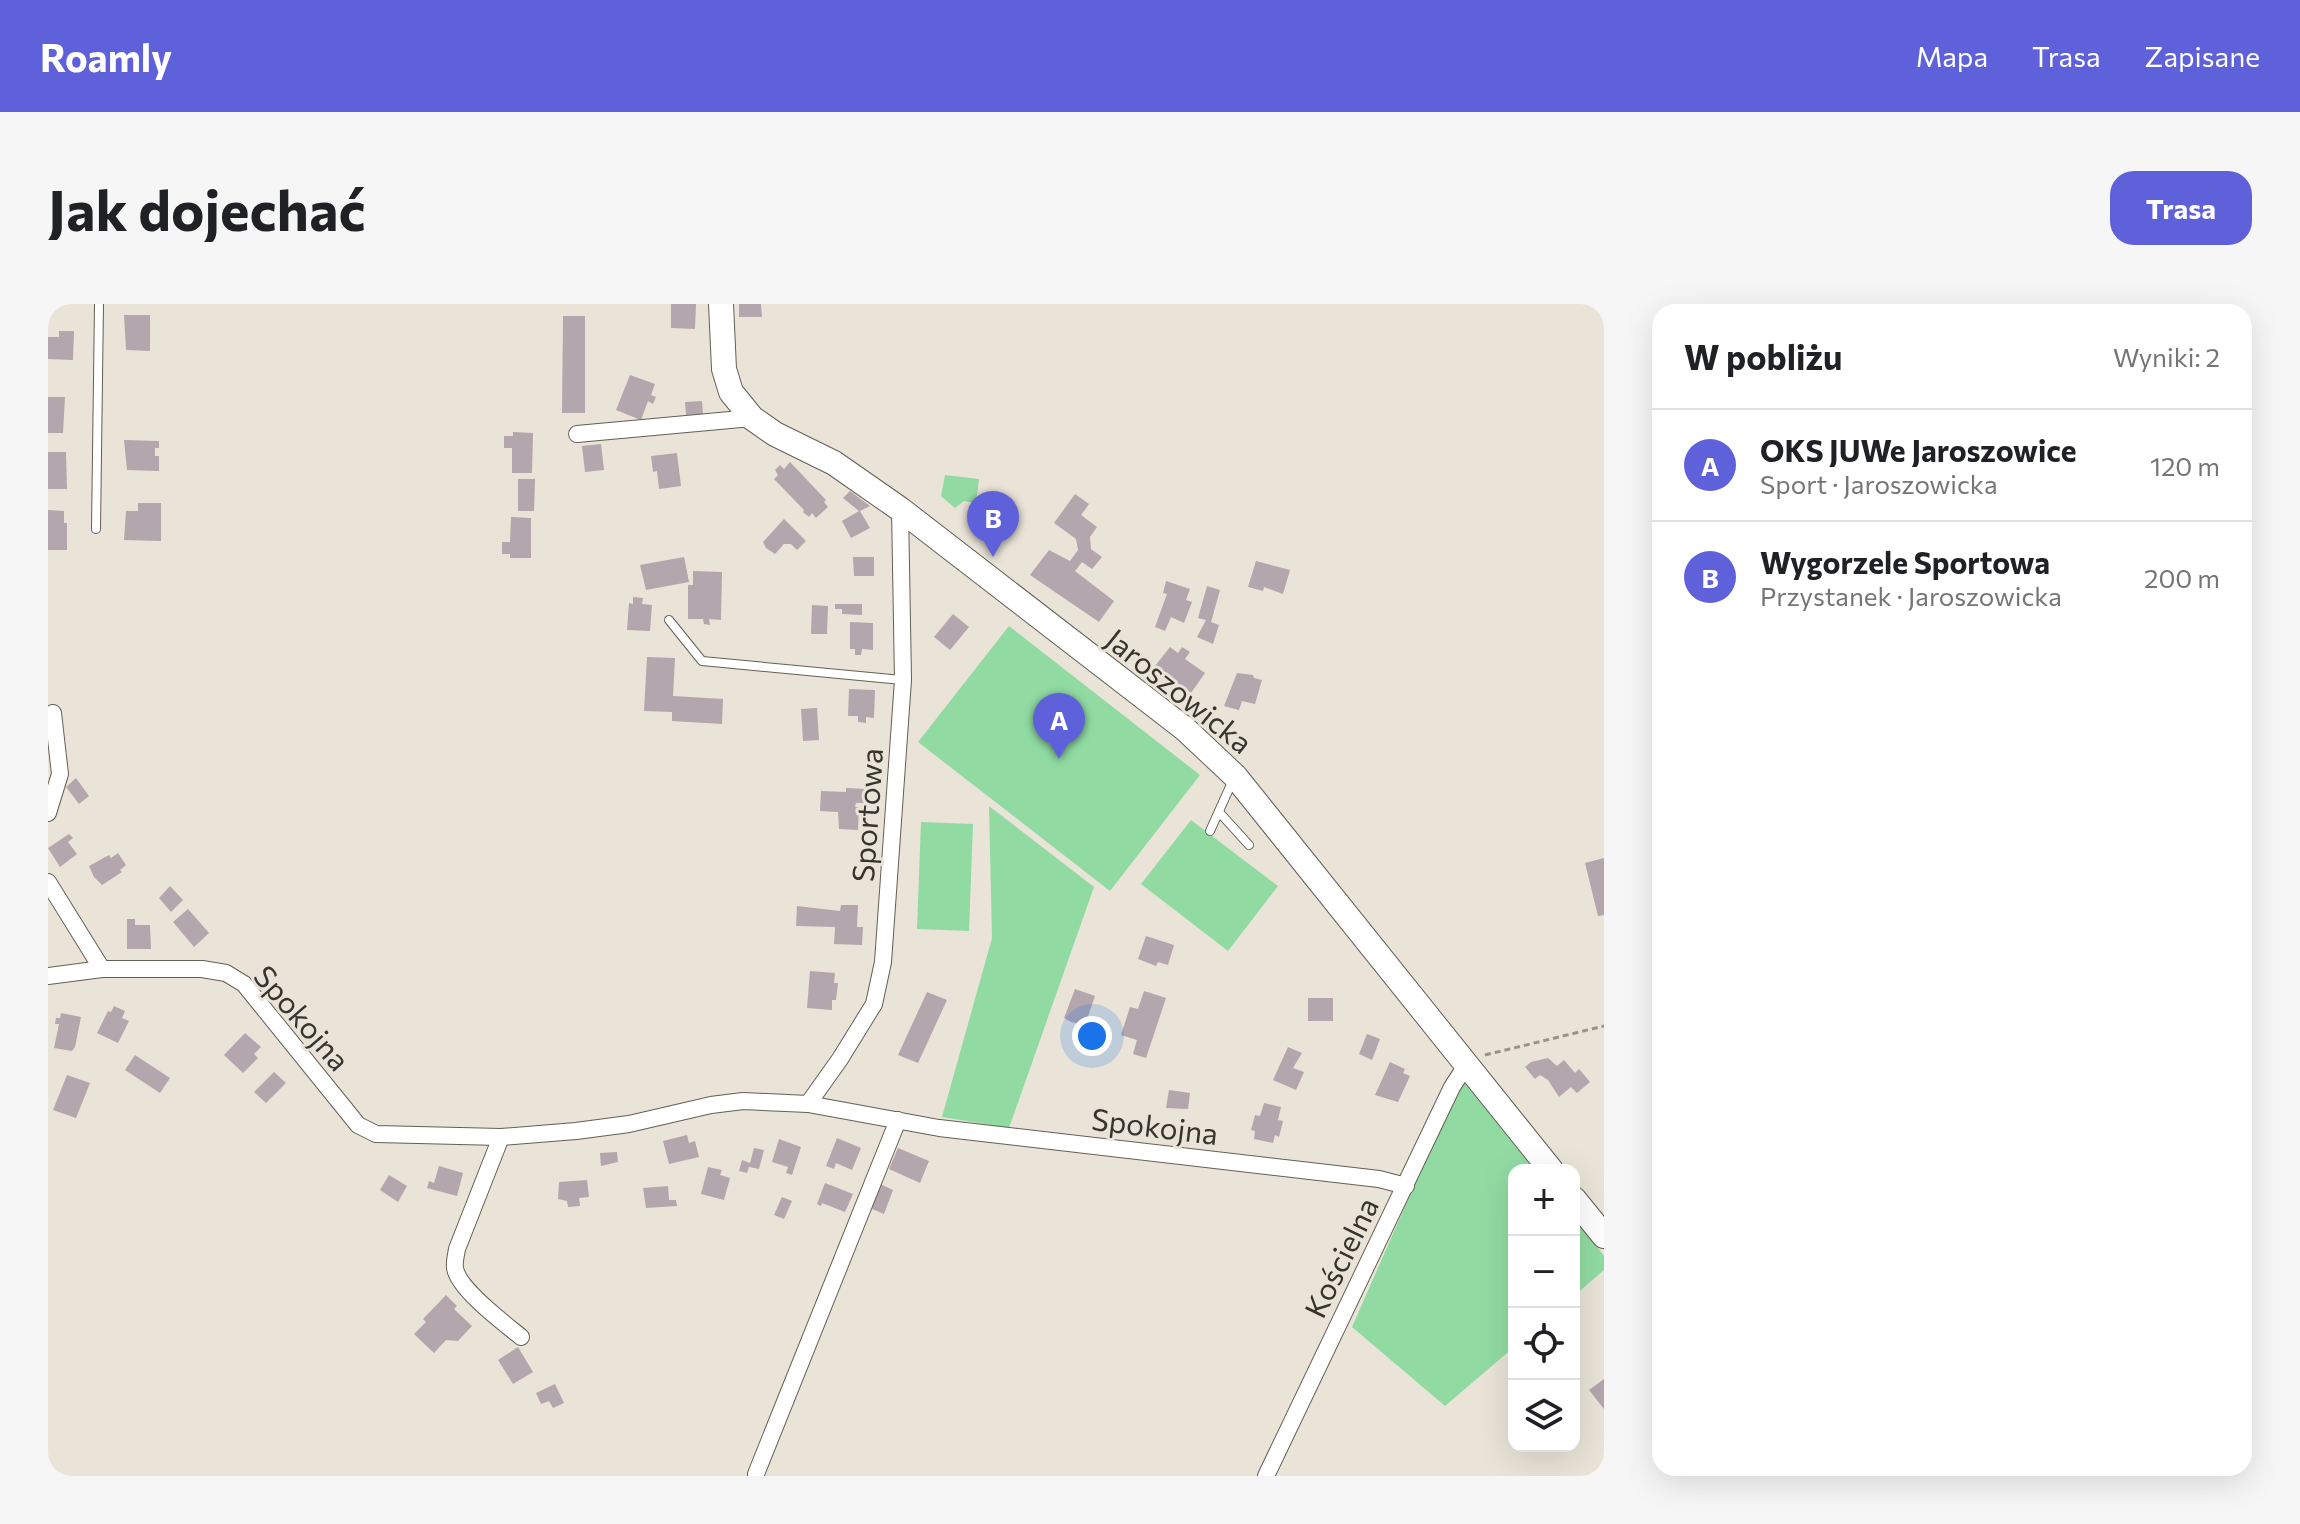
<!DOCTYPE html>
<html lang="pl">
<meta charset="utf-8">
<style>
:root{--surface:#fff;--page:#f6f6f6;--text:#202124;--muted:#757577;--line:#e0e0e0;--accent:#5e61da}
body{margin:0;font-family:Commissioner,sans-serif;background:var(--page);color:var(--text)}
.controls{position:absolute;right:24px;bottom:24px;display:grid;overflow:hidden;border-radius:16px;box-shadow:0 8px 32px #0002}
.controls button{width:72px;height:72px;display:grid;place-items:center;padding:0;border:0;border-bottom:2px solid var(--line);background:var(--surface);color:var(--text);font:40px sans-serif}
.you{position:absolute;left:1044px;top:732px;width:28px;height:28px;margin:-20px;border:6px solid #fff;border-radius:50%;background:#1a73e8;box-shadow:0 0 0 12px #1a73e833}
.badge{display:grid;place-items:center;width:52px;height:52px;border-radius:50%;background:var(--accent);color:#fff;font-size:26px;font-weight:700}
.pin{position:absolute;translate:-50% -66px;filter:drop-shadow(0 2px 4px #0008)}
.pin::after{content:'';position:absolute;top:42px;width:28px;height:24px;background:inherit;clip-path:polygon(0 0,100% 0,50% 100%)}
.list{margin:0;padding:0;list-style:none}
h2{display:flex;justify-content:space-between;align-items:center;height:104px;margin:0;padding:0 32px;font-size:34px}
h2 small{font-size:26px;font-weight:400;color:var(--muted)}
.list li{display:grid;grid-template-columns:52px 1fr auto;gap:24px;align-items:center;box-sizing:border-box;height:112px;padding:0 32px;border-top:2px solid var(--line)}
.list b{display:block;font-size:30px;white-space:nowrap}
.list p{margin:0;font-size:26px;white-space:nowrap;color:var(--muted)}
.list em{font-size:26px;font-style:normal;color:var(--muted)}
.icon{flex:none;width:44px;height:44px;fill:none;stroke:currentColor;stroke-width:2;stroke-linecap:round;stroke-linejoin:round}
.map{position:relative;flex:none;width:1556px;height:1172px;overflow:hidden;border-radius:24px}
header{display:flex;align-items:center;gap:48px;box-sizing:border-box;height:112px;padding:0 40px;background:var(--accent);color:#fff}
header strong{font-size:38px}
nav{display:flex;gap:44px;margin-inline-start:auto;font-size:28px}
.intro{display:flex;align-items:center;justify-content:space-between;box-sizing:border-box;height:192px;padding:0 48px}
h1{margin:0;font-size:56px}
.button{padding:20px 36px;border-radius:24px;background:var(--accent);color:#fff;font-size:28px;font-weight:700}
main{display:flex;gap:48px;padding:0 48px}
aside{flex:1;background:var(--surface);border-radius:24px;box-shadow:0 8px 32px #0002}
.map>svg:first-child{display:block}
.green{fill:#91dba3}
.building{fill:#b3a6ad}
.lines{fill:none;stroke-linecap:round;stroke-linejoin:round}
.lane-casing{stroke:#645f54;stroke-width:10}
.street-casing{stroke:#645f54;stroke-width:18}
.secondary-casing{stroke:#645f54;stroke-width:26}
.path{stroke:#97938a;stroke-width:3;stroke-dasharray:6 4;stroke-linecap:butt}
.lane{stroke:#fff;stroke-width:8}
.street{stroke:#fff;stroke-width:16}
.secondary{stroke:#fff;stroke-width:24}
.labels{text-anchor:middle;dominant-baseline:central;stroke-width:6;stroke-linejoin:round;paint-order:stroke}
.street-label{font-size:30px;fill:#36342f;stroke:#e9e4d7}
</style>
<header>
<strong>Roamly</strong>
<nav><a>Mapa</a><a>Trasa</a><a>Zapisane</a></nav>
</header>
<div class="intro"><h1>Jak dojechać</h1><a class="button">Trasa</a></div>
<main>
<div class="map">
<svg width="1556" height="1172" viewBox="0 0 1556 1172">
<rect width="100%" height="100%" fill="#e9e4d7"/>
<!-- green -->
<g class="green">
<path d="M897,171L931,175L928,199L916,197L907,204L893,192Z"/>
<path d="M961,322L1152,471L1062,587L870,438Z"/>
<path d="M941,502L1046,583L961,824L894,813L944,634Z"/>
<path d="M1143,516L1230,582L1180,647L1093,580Z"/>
<path d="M873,518L925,520L921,627L869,625Z"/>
<path d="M1423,777L1491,866H1466V1043L1397,1102L1304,1023L1409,784Z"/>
<path d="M1526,913L1556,952V966L1526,992Z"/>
</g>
<!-- building -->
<g class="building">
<path d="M623,0H648L647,25L623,24Z"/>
<path d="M691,0H713L714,13H691Z"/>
<path d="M76,11H102V47L78,46Z"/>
<path d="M515,12H537V109H514Z"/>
<path d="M11,27H26L25,56L0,55V33H11Z"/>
<path d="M582,71L607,80L603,91L608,93L605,100L600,97L593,116L568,106Z"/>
<path d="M0,93H17L15,129H0Z"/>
<path d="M654,97L655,110L638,111L637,98Z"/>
<path d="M465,128L485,129L484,169H464V144H456V132H465Z"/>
<path d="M76,136L111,137V144H107V152H111V167L79,166Z"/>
<path d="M553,140L556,166L537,168L534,142Z"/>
<path d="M0,148H18L19,185H0Z"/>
<path d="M629,149L633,182L611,185L609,167L605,168L603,152Z"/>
<path d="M742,158L778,196L776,198L780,203L768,214L764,209L761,213L755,208L756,206L726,175L730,171L727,166L732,161L736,165Z"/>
<path d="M470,175H487L486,207H470Z"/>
<path d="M802,187L822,202L812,207L822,224L803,234L794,217L811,207L795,194Z"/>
<path d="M1027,190L1041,200L1033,211L1049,223L1042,233L1043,245L1054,253L1044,265L1034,258L1027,267L1066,297L1051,318L982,271L1001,246L1022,257L1030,246L1028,235L1006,219Z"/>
<path d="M90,199H113V237L76,236L78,207H90Z"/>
<path d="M0,206L16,207V219H19V246H0Z"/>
<path d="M463,213L483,214V254H462V250H454V238H462Z"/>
<path d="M736,215L758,237L749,246L743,240H736L727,250L718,244L715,238Z"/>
<path d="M636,253L641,278L598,286L592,261Z"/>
<path d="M805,253H826V272H806Z"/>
<path d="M1208,257L1242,266L1235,290L1216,283L1215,287L1200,283Z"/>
<path d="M645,267L674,268L673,316L661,315L662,321L656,320L655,315H640V281H645Z"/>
<path d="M1118,277L1142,285L1138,296L1144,298L1136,319L1123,313L1117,327L1107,323L1119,290L1115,289Z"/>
<path d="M1159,282L1172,286L1163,318L1171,321L1165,340L1149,333L1158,316L1150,314Z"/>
<path d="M585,293L595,294L594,300L604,301L602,327L579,326L581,299L585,300Z"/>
<path d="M787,300H814V311L794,310V305H787Z"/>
<path d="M764,301L780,302L779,330H763Z"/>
<path d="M905,310L921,323L902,346L886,333Z"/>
<path d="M802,318L825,319V346L814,345L813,351H807V345H802Z"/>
<path d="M1122,343L1130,349L1134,343L1142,348L1137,355L1157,369L1143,389L1107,362Z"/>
<path d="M599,353L627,354L625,392L675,395L674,420L624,417V408L596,407Z"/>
<path d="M1189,369L1205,371L1206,374L1214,376L1207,400L1194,397L1191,406L1176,402Z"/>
<path d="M801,385L827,386L826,414L818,413V419L810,418V412H800Z"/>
<path d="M769,404L771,436L755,437L753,405Z"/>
<path d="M28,474L41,492L31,500L18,483Z"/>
<path d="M798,484L819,485L818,499H808L807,503H811L810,526L791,525L790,508L772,507L773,487L798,488Z"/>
<path d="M21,530L25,534L20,538L29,550L12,563L0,544Z"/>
<path d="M70,549L78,561L72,566L74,568L54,581L46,573L41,562L61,551L63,554Z"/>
<path d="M1556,554V611L1550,612L1537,559Z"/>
<path d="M122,582L135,596L123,608L111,594Z"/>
<path d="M793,601H810L809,623H815L814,641L786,640L787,623L748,622L749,602L792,607Z"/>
<path d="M140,605L161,629L146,643L125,618Z"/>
<path d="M79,615H87V621H102L103,645H79Z"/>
<path d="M1098,632L1126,641L1120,661L1110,658L1108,662L1090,655Z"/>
<path d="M762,667L787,669L786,679H790L788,696H784V706L759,704Z"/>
<path d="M1027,685L1047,692L1037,721L1023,718L1016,714Z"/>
<path d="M1096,687L1118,694L1098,754L1085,750L1089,736L1073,731L1082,703L1090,705Z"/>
<path d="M879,688L899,696L870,759L850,751Z"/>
<rect x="1260" y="694" width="25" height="23"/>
<path d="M66,702L77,707L74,714L81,717L70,739L49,729L60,707L63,708Z"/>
<path d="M13,709L33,713L27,743L24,747L6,744L11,720H7L8,714H12Z"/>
<path d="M197,729L213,743L206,750L210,754L195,769L176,751Z"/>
<path d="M1319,730L1332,735L1324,756L1311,750Z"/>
<path d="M1240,743L1254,749L1245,764L1256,768L1248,786L1225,776Z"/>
<path d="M87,751L122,774L112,789L77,766Z"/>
<path d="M1500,754L1509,762L1516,756L1527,769L1531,765L1542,778L1529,789L1523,783L1511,793L1500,776L1492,771L1487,775L1477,763L1483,758Z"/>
<path d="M1342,758L1357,765L1355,769L1362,772L1350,798L1327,791Z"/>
<path d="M226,768L238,779L218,799L206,788Z"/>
<path d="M19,771L42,779L28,814L5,806Z"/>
<path d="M1121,786L1142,789L1140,805L1118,804Z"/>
<path d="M1216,799L1233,803L1230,816L1235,817L1231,833L1227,831L1225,839L1206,835L1207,827L1203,826L1207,811L1212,812Z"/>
<path d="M639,831L641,839L647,837L651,853L621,860L615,837Z"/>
<path d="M789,834L813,844L804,866L788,859L786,865L778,862Z"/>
<path d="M731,835L753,843L744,871L738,869L740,863L724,858Z"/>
<path d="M706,844L716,846L711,865L701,863L699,869L691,867L694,856L702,859Z"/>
<path d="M850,844L881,857L872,879L841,865Z"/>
<path d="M569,848L570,858L553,862L552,849Z"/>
<path d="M391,862L415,869L409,892L379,884L381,877L386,879Z"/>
<path d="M660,863L674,866L672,871L682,874L676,896L653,890Z"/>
<path d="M341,871L359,882L350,898L332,886Z"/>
<path d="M539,876L541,893L531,894L532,902L520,903L519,897L510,895L511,878Z"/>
<path d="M777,879L805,890L797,908L774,899L773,902L769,900Z"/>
<path d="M832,880L845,886L836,910L822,904Z"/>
<path d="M620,882L621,896H628L629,902L598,904L595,884Z"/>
<path d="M734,893L744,897L736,915L726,911Z"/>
<path d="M398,991L409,1002L406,1005L424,1022L410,1037L398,1036L386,1049L366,1030L378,1018L375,1015Z"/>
<path d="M470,1043L485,1068L465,1080L450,1056Z"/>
<path d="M1556,1075V1105L1541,1086Z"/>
<path d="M507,1080L516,1099L505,1104L501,1097L493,1100L488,1089Z"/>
</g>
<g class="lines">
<!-- lane casing -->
<g class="lane-casing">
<g id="lane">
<path d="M48,225L51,0"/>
<path d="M621,316L654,357L854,376"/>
<path d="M1171,508L1201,541"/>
<path d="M1162,527L1185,476"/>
</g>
</g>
<!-- street casing -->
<g class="street-casing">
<g id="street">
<path d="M529,130L704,114"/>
<path d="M0,509L12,470L5,409"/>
<path d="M0,578L54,665"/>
<path d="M0,672L54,665H154L178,669L196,680L310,821L328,830L453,833L528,827L581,820L663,801L695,797L760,800L891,824L1331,875L1358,882"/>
<path d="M760,800L792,755L826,700L835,658L855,376L852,205"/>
<path d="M453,833L409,945C408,951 406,959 407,964C410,985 456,1019 473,1033"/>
<path d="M708,1170L850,816"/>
<path d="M1218,1172L1404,783L1419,760"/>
</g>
</g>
<!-- secondary casing -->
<g class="secondary-casing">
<g id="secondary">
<path d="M673,0L676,65L683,88L704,114L727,130L786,159L852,205L1137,425L1187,472L1503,866"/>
<path d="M1526,895L1556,932"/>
</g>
</g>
<!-- path -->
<path class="path" d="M1437,751L1556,722"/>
<!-- lane -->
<use href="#lane" class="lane"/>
<!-- street -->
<use href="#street" class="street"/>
<!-- secondary -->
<use href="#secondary" class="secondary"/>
</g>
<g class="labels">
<!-- street labels -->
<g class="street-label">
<text transform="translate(1132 386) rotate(39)">Jaroszowicka</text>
<text transform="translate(818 511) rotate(-86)">Sportowa</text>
<text transform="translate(255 713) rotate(49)">Spokojna</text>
<text transform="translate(1107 821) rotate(7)">Spokojna</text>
<text transform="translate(1292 953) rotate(-64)">Kościelna</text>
</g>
</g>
</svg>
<div class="controls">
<button>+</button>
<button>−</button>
<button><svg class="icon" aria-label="locate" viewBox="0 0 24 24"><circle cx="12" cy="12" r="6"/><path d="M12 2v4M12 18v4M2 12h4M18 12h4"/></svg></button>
<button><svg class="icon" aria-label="layers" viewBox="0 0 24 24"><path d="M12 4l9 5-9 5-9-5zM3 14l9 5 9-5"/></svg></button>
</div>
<div class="you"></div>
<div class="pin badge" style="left:1011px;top:455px">A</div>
<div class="pin badge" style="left:945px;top:253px">B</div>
</div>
<aside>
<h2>W pobliżu<small>Wyniki: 2</small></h2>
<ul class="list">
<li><span class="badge">A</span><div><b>OKS JUWe Jaroszowice</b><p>Sport · Jaroszowicka</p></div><em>120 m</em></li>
<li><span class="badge">B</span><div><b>Wygorzele Sportowa</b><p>Przystanek · Jaroszowicka</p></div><em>200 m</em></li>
</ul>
</aside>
</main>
